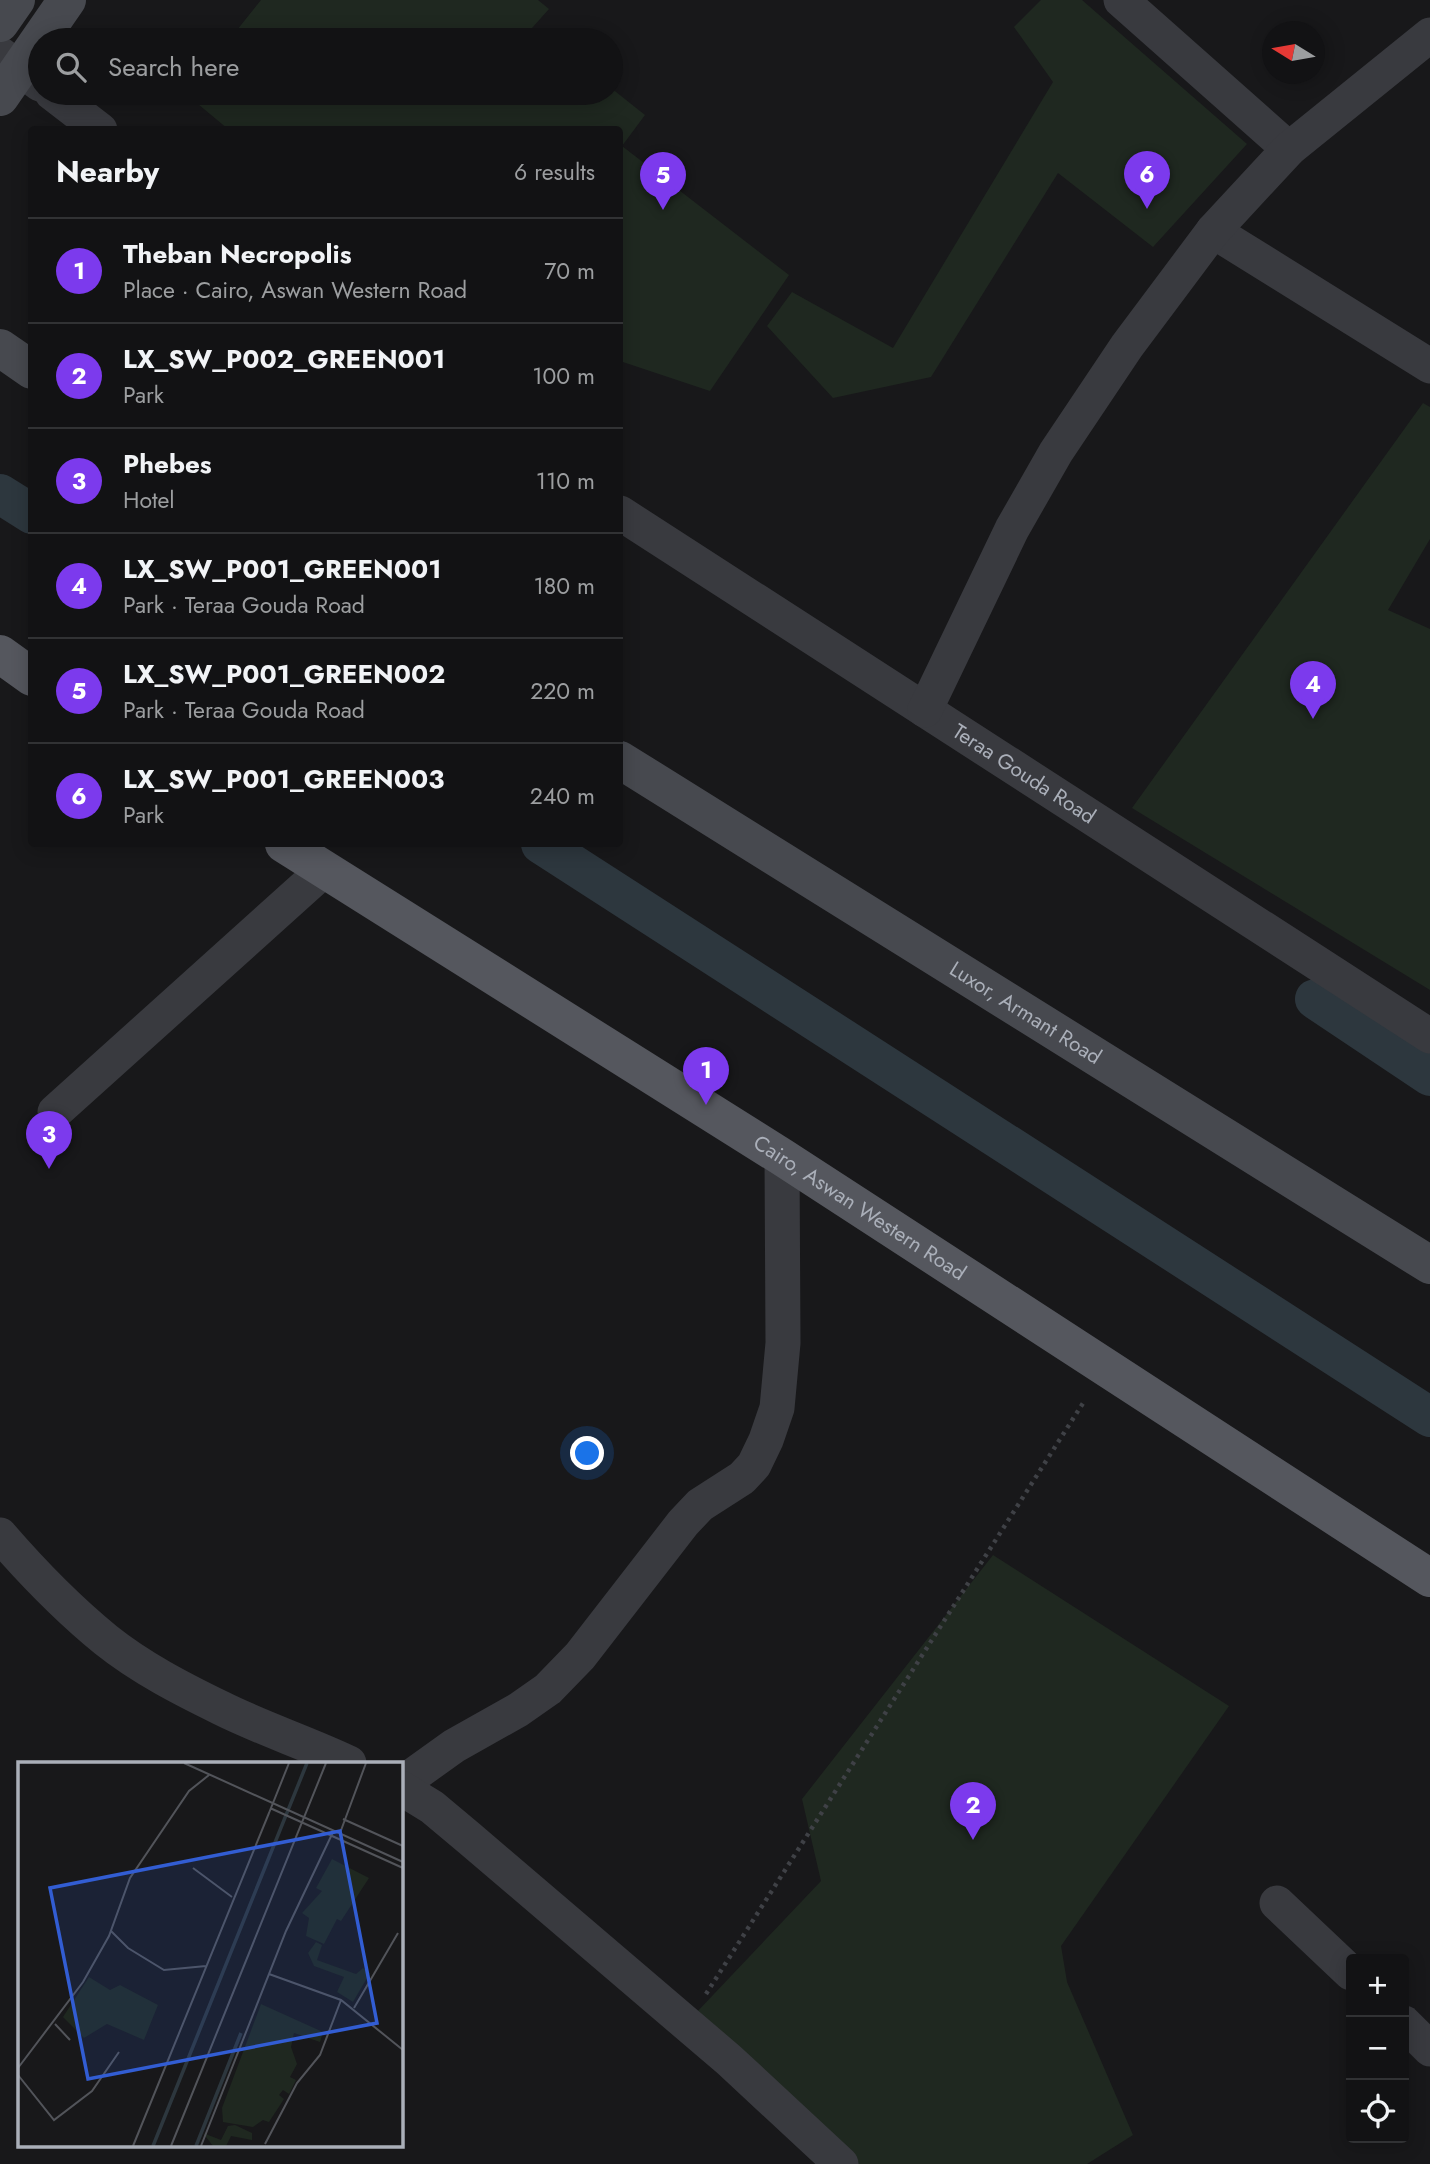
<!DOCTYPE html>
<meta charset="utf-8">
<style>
:root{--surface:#121214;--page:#1f2022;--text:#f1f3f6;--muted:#9c9ea0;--line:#313234;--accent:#7c3aed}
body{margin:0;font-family:Jost,sans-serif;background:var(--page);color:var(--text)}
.controls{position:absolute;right:21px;bottom:21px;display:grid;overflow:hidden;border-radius:7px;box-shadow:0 4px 18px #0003}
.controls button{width:63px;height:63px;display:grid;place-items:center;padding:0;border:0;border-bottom:2px solid var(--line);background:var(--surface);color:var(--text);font:35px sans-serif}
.compass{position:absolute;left:1262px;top:21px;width:63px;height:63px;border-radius:50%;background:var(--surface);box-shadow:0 4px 18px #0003;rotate:281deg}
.you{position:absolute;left:588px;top:1454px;width:24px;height:24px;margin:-18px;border:5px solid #fff;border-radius:50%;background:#1a73e8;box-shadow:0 0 0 10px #1a73e833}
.badge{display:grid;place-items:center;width:46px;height:46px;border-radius:50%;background:var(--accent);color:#fff;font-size:23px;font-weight:700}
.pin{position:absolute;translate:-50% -58px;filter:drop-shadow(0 2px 4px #0008)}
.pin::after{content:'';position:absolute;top:37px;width:24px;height:21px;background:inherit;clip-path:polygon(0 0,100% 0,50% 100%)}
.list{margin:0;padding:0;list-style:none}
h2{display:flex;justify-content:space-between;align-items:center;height:91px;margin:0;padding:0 28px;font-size:30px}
h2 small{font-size:23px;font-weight:400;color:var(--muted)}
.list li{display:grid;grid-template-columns:46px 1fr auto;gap:21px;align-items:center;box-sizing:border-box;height:105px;padding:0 28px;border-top:2px solid var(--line)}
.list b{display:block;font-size:26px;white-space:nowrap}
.list p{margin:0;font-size:23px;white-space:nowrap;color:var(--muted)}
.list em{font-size:23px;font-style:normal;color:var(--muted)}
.icon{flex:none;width:38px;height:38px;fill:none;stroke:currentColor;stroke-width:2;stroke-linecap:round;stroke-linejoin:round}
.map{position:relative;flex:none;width:1430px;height:2164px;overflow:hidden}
.search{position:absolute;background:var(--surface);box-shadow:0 4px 18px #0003;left:28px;top:28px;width:595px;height:77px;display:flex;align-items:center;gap:18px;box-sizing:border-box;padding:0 24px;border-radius:38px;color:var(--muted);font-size:26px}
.panel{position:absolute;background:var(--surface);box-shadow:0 4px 18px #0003;left:28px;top:126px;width:595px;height:721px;border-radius:7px}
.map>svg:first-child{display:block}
.green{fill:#1f2820}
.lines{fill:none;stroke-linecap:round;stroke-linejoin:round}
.canal{stroke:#2d373e;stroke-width:40}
.path{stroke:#3f4146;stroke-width:4.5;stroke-dasharray:3.5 5;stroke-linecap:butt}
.street{stroke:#393a3f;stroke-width:35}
.secondary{stroke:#47494f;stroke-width:38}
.primary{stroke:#55575e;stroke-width:38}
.labels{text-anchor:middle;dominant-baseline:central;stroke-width:7;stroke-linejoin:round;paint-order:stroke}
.street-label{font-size:21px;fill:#aaafb9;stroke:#131315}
.inset-river{fill:none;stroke:#2d373e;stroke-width:3.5}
.inset-road{fill:none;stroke:#52545a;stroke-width:2}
.view{fill:#325dd3;fill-opacity:0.15;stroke:#325dd3;stroke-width:3.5}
.inset-edge{fill:none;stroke:#aaafb9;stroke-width:3.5}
</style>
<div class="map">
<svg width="1430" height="2164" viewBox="0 0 1430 2164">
<rect width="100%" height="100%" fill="#18181a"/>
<!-- green -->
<g class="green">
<path d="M261,0H538L549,9L532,28L548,40H229Z"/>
<path d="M1041,0H1082L1247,144L1153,247L1058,173L931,377L833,398L767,326L792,292L893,348L1053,82L1014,27Z"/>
<path d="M611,88L645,115L622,146L789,275L710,391L620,361V130L228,129L186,94L611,93Z"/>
<path d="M1423,403L1430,407V539L1388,610L1430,629V990L1132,808Z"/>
<path d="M993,1555L1229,1706L1061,1946L1067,1982L1133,2135L1087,2164H855L695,2014L821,1881L802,1799Z"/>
</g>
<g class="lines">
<!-- canal -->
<g class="canal">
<path d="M0,494L32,514"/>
<path d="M541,844L1430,1417"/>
<path d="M1315,999L1430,1076"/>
</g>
<!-- path -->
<path class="path" d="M706,1994L1085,1400"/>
<!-- street -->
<g class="street">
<path d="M1121,0L1289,149"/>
<path d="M0,54L40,84"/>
<path d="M52,93L100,130"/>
<path d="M1213,231L1430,366"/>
<path id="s1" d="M620,513L1430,1036"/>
<path d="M925,710L1012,529L1056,452L1127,346L1213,231L1289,149L1430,35"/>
<path d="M55,1112L325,869"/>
<path d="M0,1535C32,1572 68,1609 106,1640C141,1668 182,1689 221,1708C263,1729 307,1743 349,1763"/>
<path d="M401,1784L454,1746L518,1710L548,1689L580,1656L683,1523L700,1505L742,1478L754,1465L766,1440L777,1408L783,1343L782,1157"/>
<path d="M401,1788L432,1807L469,1838L729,2060L841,2164"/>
<path d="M1277,1903L1351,1973"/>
<path d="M1404,2023L1430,2049"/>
</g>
<!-- secondary -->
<g class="secondary">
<path d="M0,23L16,0"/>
<path d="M0,97L67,0"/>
<path d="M0,348L32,370"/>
<path id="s2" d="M620,760L1430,1265"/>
</g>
<!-- primary -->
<g class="primary">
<path d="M0,654L32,677"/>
<path id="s3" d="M284,844L782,1157L1430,1578"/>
</g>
</g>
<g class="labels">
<!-- street labels -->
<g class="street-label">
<text stroke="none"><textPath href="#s1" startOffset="481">Teraa Gouda Road</textPath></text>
<text stroke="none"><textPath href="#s2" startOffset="478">Luxor, Armant Road</textPath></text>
<text stroke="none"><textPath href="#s3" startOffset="681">Cairo, Aswan Western Road</textPath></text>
</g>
</g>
<!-- overview -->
<g transform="translate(18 1762)">
<rect width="385" height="385" fill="#18181a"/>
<path d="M314,97L351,116L323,159L319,157L306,182L288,174L291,156L284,151L304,129L298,126ZM298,180L304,183L299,198L338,212L345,206L352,211L335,240L319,230L326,215L296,204L290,191ZM71,215L92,228L102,223L140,243L126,278L89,262L66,276L45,255ZM243,242L305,270L302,280L276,271L273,285L279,302L272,315L278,318L271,332L265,328L261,333L266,337L251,360L245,358L235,365L205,360L204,346ZM217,363L234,371V378L213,374L208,384H195L185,371L203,378L210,364Z" fill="#1f2820"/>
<path class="inset-river" d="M135,384L289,1M178,384L223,271"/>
<path class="inset-road" d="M166,1L385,100M252,46L385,106M251,51L271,1M325,57L385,84M322,71L348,1M175,106L214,135M93,169L110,186L146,208L188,204M251,212L323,238L385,288M336,246L380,171M37,262L52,278M0,306L65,220L91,174L112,116L171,29L191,13M0,313L36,358L74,329L101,290M247,382L279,321L302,293L323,238M115,384L251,51M153,384L308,1M183,384L268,169L316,68"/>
<path class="view" d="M322,69L359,261L70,317L32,126Z"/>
<rect width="385" height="385" class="inset-edge"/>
</g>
</svg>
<div class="controls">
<button>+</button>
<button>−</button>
<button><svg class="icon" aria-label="locate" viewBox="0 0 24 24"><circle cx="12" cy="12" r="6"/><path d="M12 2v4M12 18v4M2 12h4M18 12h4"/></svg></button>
</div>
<svg class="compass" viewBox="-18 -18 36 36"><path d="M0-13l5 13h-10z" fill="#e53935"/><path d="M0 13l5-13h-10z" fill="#9c9ea0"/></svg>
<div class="you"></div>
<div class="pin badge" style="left:706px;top:1105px">1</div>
<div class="pin badge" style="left:973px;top:1840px">2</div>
<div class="pin badge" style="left:49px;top:1169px">3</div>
<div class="pin badge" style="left:1313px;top:719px">4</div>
<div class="pin badge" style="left:663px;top:210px">5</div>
<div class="pin badge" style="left:1147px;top:209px">6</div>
<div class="search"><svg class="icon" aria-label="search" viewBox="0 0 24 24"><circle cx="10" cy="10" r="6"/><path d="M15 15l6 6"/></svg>Search here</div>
<section class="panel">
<h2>Nearby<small>6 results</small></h2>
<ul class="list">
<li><span class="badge">1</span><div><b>Theban Necropolis</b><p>Place · Cairo, Aswan Western Road</p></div><em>70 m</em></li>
<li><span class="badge">2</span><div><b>LX_SW_P002_GREEN001</b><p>Park</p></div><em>100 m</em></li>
<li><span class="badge">3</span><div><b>Phebes</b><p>Hotel</p></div><em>110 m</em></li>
<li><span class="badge">4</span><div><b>LX_SW_P001_GREEN001</b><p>Park · Teraa Gouda Road</p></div><em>180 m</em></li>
<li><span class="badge">5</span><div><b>LX_SW_P001_GREEN002</b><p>Park · Teraa Gouda Road</p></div><em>220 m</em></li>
<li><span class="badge">6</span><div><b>LX_SW_P001_GREEN003</b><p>Park</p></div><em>240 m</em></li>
</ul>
</section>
</div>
